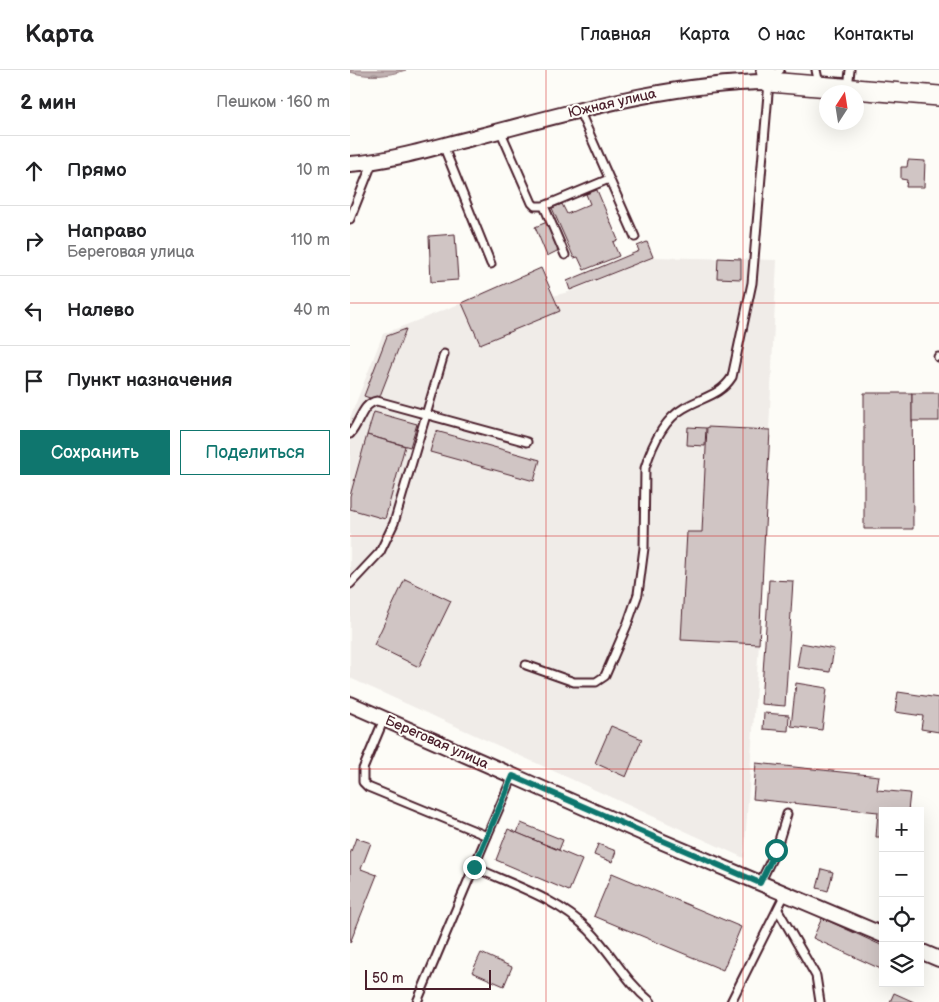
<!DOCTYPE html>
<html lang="ru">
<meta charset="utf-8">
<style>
:root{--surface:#fff;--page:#f6f6f6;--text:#202124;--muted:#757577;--line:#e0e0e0;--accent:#0f766e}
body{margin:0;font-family:"Balsamiq Sans",sans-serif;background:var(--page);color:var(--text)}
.controls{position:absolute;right:15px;bottom:15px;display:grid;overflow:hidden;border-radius:0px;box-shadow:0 5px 20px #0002}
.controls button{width:45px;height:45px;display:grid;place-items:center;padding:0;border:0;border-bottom:1px solid var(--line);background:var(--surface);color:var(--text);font:25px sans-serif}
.compass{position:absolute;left:469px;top:15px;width:45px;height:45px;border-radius:50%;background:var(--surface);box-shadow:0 5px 20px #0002;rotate:12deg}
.scale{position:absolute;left:15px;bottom:12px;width:126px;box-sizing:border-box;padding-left:5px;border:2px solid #4a1f2b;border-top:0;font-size:14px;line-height:18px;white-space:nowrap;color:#4a1f2b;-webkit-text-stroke:4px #fdfcf7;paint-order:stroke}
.stop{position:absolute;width:15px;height:15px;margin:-11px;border:4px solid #0f766e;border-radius:50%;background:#fff}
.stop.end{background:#0f766e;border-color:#fff;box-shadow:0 1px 5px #0008}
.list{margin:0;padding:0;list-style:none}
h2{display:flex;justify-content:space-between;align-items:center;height:65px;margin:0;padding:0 20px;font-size:21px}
h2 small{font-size:16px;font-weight:400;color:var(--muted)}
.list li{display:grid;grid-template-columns:32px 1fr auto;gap:15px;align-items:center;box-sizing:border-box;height:70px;padding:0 20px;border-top:1px solid var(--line)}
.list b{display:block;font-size:19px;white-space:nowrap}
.list p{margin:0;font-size:16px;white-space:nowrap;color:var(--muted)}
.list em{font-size:16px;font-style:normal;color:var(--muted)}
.actions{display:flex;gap:10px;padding:15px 20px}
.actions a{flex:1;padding:11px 0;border:1px solid var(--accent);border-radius:0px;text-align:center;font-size:18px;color:var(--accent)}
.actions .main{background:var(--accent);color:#fff}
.icon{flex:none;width:28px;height:28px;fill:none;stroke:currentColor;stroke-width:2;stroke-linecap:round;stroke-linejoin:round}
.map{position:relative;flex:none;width:589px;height:932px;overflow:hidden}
header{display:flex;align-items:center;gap:30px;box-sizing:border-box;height:70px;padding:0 25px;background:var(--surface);border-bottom:1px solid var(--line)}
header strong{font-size:24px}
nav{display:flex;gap:28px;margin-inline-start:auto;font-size:18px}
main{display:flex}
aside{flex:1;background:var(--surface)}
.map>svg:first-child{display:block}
.built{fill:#f0ece8}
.water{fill:url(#water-waves);stroke:#91777b}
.building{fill:#d0c5c4;stroke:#4a1f2b}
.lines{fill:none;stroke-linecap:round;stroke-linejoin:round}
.lane-casing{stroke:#4a1f2b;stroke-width:11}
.street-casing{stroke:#4a1f2b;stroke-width:18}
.secondary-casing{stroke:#4a1f2b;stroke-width:22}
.lane{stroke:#fdfcf7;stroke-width:7}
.street{stroke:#fdfcf7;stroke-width:14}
.secondary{stroke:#fdfcf7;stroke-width:19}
.route{stroke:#0f766e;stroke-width:6}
.grid{fill:none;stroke:#d62828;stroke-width:1;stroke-opacity:0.55}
.labels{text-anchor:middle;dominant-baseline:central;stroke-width:4;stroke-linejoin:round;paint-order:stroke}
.street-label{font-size:14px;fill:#4a1f2b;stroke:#fdfcf7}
</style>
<header>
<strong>Карта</strong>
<nav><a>Главная</a><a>Карта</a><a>О нас</a><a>Контакты</a></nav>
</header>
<main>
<aside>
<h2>2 мин<small>Пешком · 160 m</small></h2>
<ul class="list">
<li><svg class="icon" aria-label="ahead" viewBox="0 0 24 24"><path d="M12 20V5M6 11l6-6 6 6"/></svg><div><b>Прямо</b></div><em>10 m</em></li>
<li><svg class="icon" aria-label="right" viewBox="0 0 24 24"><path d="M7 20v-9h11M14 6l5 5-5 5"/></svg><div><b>Направо</b><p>Береговая улица</p></div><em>110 m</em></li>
<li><svg class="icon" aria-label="left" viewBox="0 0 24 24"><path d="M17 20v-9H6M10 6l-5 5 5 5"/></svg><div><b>Налево</b></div><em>40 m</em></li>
<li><svg class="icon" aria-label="arrive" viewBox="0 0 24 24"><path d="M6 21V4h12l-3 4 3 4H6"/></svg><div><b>Пункт назначения</b></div></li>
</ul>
<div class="actions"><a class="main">Сохранить</a><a>Поделиться</a></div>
</aside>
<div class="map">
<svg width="589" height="932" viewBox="0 0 589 932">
<defs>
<pattern id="water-waves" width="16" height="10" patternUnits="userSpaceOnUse" patternTransform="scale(1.25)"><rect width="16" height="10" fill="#c0b1b1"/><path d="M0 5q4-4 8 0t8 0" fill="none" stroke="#9e8f90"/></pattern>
</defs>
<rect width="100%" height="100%" fill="#fdfcf7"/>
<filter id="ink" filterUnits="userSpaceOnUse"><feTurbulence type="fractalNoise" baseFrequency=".02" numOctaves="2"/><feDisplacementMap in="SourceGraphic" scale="10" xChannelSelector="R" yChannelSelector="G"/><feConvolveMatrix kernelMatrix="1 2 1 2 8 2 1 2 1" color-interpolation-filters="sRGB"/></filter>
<g filter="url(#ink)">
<!-- built -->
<path class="built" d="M303,187L427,190L409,574L394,788L0,608V348L33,264L112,233L131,274L210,241L203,226L222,221Z"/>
<!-- water -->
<path class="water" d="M0,0H56C37,6 20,8 0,2Z"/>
<!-- building -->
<g class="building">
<path d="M558,90L575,91L574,117H556L557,110L551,109V97H557Z"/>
<path d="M247,120L268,170L263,172L269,186L234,200L228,187L224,188L202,138L212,134L217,144L240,134L236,124Z"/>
<path d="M197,152L209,180L197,186L185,157Z"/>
<path d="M105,164L108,210L81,212L79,166Z"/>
<path d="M297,172L303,187L220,220L217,211L289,181L287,176Z"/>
<path d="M368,188L391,189V209L367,208Z"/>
<path d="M191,198L210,241L130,274L112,233Z"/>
<path d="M56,259L28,331L14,326L37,266Z"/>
<path d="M514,323H562L563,459H514Z"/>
<rect x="562" y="323" width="27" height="28"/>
<path d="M24,342L67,354L60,377L17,365Z"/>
<path d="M338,357L356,358L355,376L337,375Z"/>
<path d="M357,357L420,360L409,574L331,570L337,462H352Z"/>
<path d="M86,361L190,390L184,411L80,382Z"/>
<path d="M17,365L55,376L35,449L0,439V426Z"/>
<path d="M55,509L101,531L69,597L24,575Z"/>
<path d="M419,510L443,511L435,636L411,634Z"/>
<path d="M451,573L484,579L480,602L447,597Z"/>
<path d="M446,613L477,618L472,660L441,656Z"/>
<path d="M548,622L589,628V662L571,659L573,646L545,642Z"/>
<path d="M414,643L439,645L438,661L413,659Z"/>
<path d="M261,656L292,669L276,707L245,693Z"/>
<path d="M406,693L529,706L527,720L560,723L558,741H533V767H526L528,742L403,729Z"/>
<path d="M171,753L213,770L209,780L167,763Z"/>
<path d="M158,759L232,790L219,821L146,790Z"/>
<path d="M6,768L21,773L11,799L27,805L0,873V784Z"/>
<path d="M248,774L266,781L262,792L244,785Z"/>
<path d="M472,799L483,802L478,821L467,818Z"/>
<path d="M262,803L391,857L373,900L244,846Z"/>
<path d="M472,848L533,876V900L463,868Z"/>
<path d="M131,883L162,897L154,916L122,902Z"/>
<path d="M544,923L564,932H540Z"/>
</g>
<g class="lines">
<!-- lane casing -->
<g class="lane-casing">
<g id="lane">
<path d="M466,0L469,14"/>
<path d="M498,18L500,0"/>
<path d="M229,40L285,167"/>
<path d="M150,60L182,133L185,136H194L259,109"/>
<path d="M93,75L141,194"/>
<path d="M194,136L215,185"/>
<path d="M0,149L23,91"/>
<path d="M588,287H589"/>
<path d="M0,364C10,353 12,333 27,331L177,372"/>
<path d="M0,514L30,482L44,453L94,284"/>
<path d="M176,595L224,612H246L255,606L277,555L288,524L294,478L295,398C302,375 313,350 334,338C352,327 370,326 382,307L402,213L419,12L430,0"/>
<path d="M34,649L13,699V712L18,717L137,766L163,706"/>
<path d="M124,797C163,815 208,829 239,860C262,883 275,911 301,932"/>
<path d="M410,813L426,780L437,744"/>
<path d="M428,840L466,906L470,932"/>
<path d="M67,932L137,766"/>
<path d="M381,932L435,824"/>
</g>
</g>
<!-- street casing -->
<g class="street-casing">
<g id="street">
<path d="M0,94C42,91 85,77 126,67C223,42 318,13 419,12"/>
<path d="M0,634L313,772L533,865"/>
<path d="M570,881L589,889"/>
</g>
</g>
<!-- secondary casing -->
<g class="secondary-casing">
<path id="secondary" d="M416,0L419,12L589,26"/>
</g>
<!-- lane -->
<use href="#lane" class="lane"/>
<!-- street -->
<use href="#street" class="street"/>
<!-- secondary -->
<use href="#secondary" class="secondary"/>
</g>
</g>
<g class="lines" filter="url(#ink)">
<!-- route -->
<path class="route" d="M124,797L163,706L410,813L426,780"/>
</g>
<!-- grid -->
<path class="grid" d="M196,0V932M393,0V932M0,233H589M0,466H589M0,699H589"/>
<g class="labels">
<!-- street labels -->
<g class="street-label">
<text transform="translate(262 33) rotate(-13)">Южная улица</text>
<text transform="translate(87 672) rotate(24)">Береговая улица</text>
</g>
</g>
</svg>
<div class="controls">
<button>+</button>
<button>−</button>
<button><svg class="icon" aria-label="locate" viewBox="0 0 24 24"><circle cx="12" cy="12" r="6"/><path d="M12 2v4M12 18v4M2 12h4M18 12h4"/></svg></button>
<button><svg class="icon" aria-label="layers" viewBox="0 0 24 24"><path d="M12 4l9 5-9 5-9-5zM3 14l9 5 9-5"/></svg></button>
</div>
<svg class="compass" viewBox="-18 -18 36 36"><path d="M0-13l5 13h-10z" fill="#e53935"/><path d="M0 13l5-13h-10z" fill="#757577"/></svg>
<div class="scale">50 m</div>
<div class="stop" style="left:426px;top:780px"></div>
<div class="stop end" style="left:124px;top:797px"></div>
</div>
</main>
